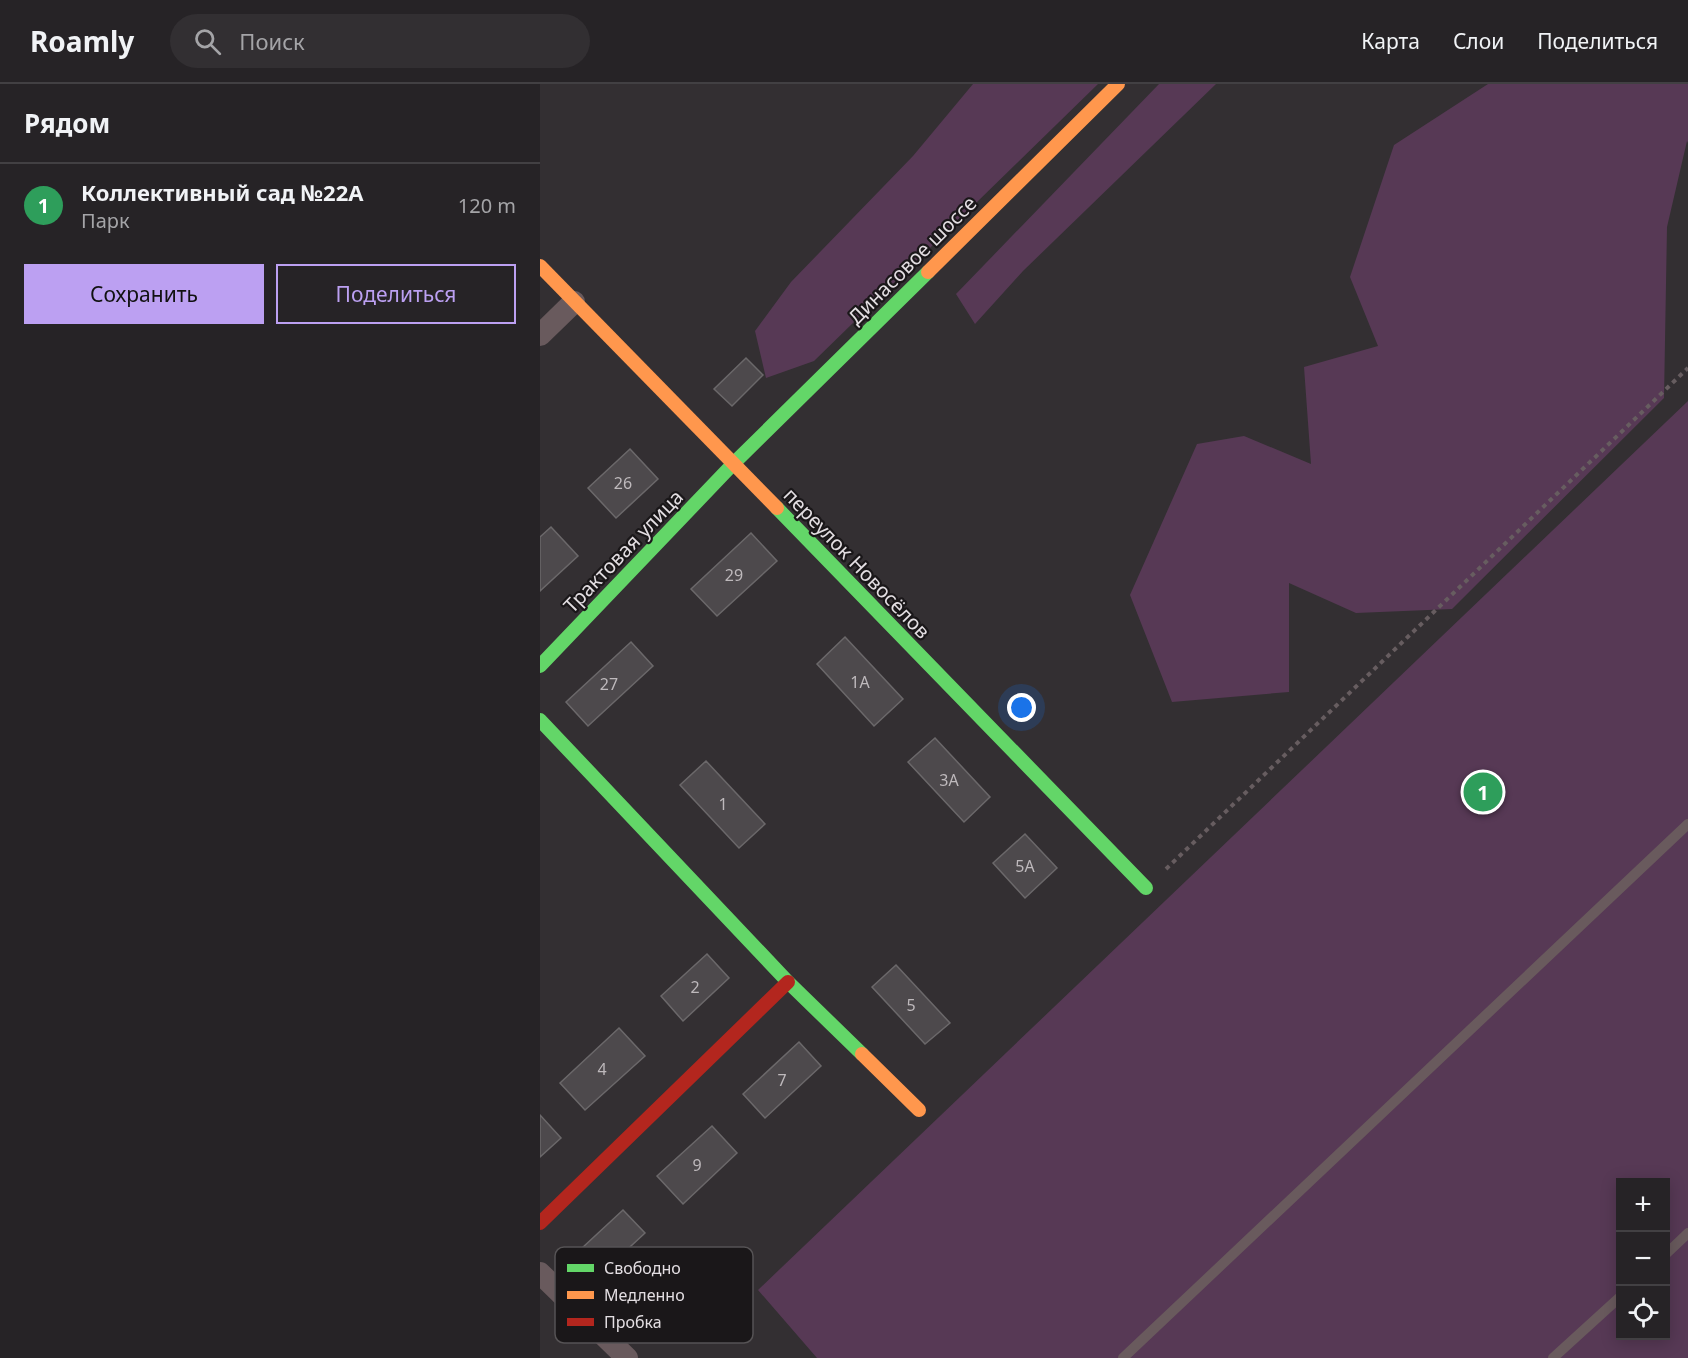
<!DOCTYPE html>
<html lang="ru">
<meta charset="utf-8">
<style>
:root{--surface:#262326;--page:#322f32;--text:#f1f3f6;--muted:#a4a4a7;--line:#424043;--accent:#bca0f2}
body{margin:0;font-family:"Noto Sans",sans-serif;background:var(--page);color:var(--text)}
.controls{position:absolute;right:18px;bottom:18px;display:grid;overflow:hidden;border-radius:0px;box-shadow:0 3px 15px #0003}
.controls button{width:54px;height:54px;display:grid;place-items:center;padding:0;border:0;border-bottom:2px solid var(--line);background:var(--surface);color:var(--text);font:30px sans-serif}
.you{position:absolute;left:482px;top:624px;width:21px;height:21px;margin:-15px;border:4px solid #fff;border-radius:50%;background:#1a73e8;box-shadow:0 0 0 9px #1a73e833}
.badge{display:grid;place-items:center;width:39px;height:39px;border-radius:50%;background:var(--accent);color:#fff;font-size:20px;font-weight:700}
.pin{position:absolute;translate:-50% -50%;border:3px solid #fff;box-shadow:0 2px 6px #0006}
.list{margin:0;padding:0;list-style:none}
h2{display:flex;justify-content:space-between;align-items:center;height:78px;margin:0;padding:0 24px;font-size:26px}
h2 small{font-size:20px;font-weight:400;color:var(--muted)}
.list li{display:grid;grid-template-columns:39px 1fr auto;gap:18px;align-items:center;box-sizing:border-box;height:84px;padding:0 24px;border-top:2px solid var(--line)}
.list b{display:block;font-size:22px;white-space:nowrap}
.list p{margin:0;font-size:20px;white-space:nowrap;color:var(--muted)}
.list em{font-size:20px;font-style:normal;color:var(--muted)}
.actions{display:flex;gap:12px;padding:18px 24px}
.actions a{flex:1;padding:14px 0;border:2px solid var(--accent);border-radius:0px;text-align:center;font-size:21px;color:var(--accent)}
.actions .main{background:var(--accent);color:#111}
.icon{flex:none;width:33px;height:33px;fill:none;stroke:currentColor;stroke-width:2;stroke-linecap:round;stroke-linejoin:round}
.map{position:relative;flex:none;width:1148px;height:1274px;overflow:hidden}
header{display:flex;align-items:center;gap:36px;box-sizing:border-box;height:84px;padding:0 30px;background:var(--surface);border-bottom:2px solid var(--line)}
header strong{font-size:28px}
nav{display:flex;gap:33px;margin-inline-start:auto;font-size:21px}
.search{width:420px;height:54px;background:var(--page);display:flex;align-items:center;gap:15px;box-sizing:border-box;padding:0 21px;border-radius:33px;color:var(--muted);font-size:22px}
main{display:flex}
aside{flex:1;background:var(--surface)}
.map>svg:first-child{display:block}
.green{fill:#573955;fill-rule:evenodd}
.building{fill:#4d494c;stroke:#6b686a;stroke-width:1.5}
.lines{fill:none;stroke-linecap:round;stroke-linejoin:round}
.path{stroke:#675d60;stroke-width:4;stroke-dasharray:4.5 4.5;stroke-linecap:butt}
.lane{stroke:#695a5d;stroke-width:10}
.street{stroke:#695a5d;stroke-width:22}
.fast{stroke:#63d668;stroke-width:14}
.slow{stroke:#ff974d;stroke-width:14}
.jam{stroke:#b3261e;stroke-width:14}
.labels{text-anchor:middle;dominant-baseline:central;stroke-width:4.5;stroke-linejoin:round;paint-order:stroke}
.number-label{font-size:16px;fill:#beb9bc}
.street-label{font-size:20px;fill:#e3dee2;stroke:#1a1719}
.key{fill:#1a1719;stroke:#565355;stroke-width:1.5}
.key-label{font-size:16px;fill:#e3dee2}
</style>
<header>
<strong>Roamly</strong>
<div class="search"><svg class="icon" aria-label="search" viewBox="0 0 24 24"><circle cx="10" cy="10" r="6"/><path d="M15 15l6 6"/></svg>Поиск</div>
<nav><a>Карта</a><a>Слои</a><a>Поделиться</a></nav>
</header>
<main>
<aside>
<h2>Рядом<small></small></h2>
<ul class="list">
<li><span class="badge" style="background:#2e9e5b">1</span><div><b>Коллективный сад №22А</b><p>Парк</p></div><em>120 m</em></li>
</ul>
<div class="actions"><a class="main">Сохранить</a><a>Поделиться</a></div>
</aside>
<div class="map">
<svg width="1148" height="1274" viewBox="0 0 1148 1274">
<rect width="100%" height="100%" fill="#332f32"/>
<!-- green -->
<g class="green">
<path d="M433,0H558L274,277L226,294L215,247L251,198L373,72Z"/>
<path d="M619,0H676L483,187L435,240L416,210Z"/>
<path d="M948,0H1148V59L1147,57L1127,143L1124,314L912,525L816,529L749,499V608L632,618L590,511L657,360L704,352L771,380L764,283L838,262L810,193L854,61Z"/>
<path d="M1148,317V1274H277L218,1206ZM1080,1098H1126V1252H1080Z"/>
</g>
<!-- building -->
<g class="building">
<path d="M206,274L223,291L192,322L174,305Z"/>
<path d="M90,365L118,395L76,434L48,404Z"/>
<path d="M11,443L38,472L0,507V453Z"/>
<path d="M211,449L237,477L177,532L151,505Z"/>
<path d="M305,553L363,615L334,642L277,580Z"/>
<path d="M91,558L113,582L48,642L26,618Z"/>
<path d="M395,654L450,713L424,738L368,678Z"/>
<path d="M166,677L225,740L199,764L140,701Z"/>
<path d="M485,750L517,784L485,814L453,779Z"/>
<path d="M167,870L189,894L143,937L121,912Z"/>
<path d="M356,881L410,939L385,960L332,903Z"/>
<path d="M79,944L105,972L45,1026L20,999Z"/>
<path d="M259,958L281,982L225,1034L203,1010Z"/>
<path d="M0,1031L21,1054L0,1073Z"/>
<path d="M172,1042L197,1069L143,1120L117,1092Z"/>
<path d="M83,1126L105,1149L50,1200L28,1177Z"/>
</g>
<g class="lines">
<!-- path -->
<path class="path" d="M626,785L1148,284"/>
<!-- lane -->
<g class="lane">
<path d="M1126,1170L1148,1149"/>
<path d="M583,1274L1148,740"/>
<path d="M1013,1274L1080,1213"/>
</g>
<!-- street -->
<g class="street">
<path d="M0,251L34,218"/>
<path d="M0,1189L87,1274"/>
</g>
<!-- fast -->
<g class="fast">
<path d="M237,424L606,804"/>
<path d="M0,582L193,380L388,188"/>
<path d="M0,636L248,898L322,970"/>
</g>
<!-- slow -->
<g class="slow">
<path d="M0,182L237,424"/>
<path d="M388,188L578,0"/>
<path d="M322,970L379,1026"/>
</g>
<!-- jam -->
<path class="jam" d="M0,1139L248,898"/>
</g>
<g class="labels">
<!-- number labels -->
<g class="number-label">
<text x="83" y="399">26</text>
<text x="194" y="491">29</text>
<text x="320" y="598">1А</text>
<text x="69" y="600">27</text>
<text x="409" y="696">3А</text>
<text x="183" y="720">1</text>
<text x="485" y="782">5А</text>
<text x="155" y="903">2</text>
<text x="371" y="921">5</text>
<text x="62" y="985">4</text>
<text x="242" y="996">7</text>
<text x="157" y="1081">9</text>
</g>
<!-- street labels -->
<g class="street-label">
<text transform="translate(372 176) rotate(-45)">Динасовое шоссе</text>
<text transform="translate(83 467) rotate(-46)">Трактовая улица</text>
<text transform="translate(317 479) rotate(46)">переулок Новосёлов</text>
</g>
</g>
<!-- legend -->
<rect x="15" y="1163" width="198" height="96" rx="9" class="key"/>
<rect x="27" y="1180" width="27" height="8" fill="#63d668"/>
<rect x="27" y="1207" width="27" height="8" fill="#ff974d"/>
<rect x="27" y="1234" width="27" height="8" fill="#b3261e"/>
<g class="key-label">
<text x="64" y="1190">Свободно</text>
<text x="64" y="1217">Медленно</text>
<text x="64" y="1244">Пробка</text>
</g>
</svg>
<div class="controls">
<button>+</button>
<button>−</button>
<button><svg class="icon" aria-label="locate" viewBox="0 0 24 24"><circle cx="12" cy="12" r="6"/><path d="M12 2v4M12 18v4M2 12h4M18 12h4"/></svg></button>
</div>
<div class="you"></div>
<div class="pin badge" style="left:943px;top:708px;background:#2e9e5b">1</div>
</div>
</main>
